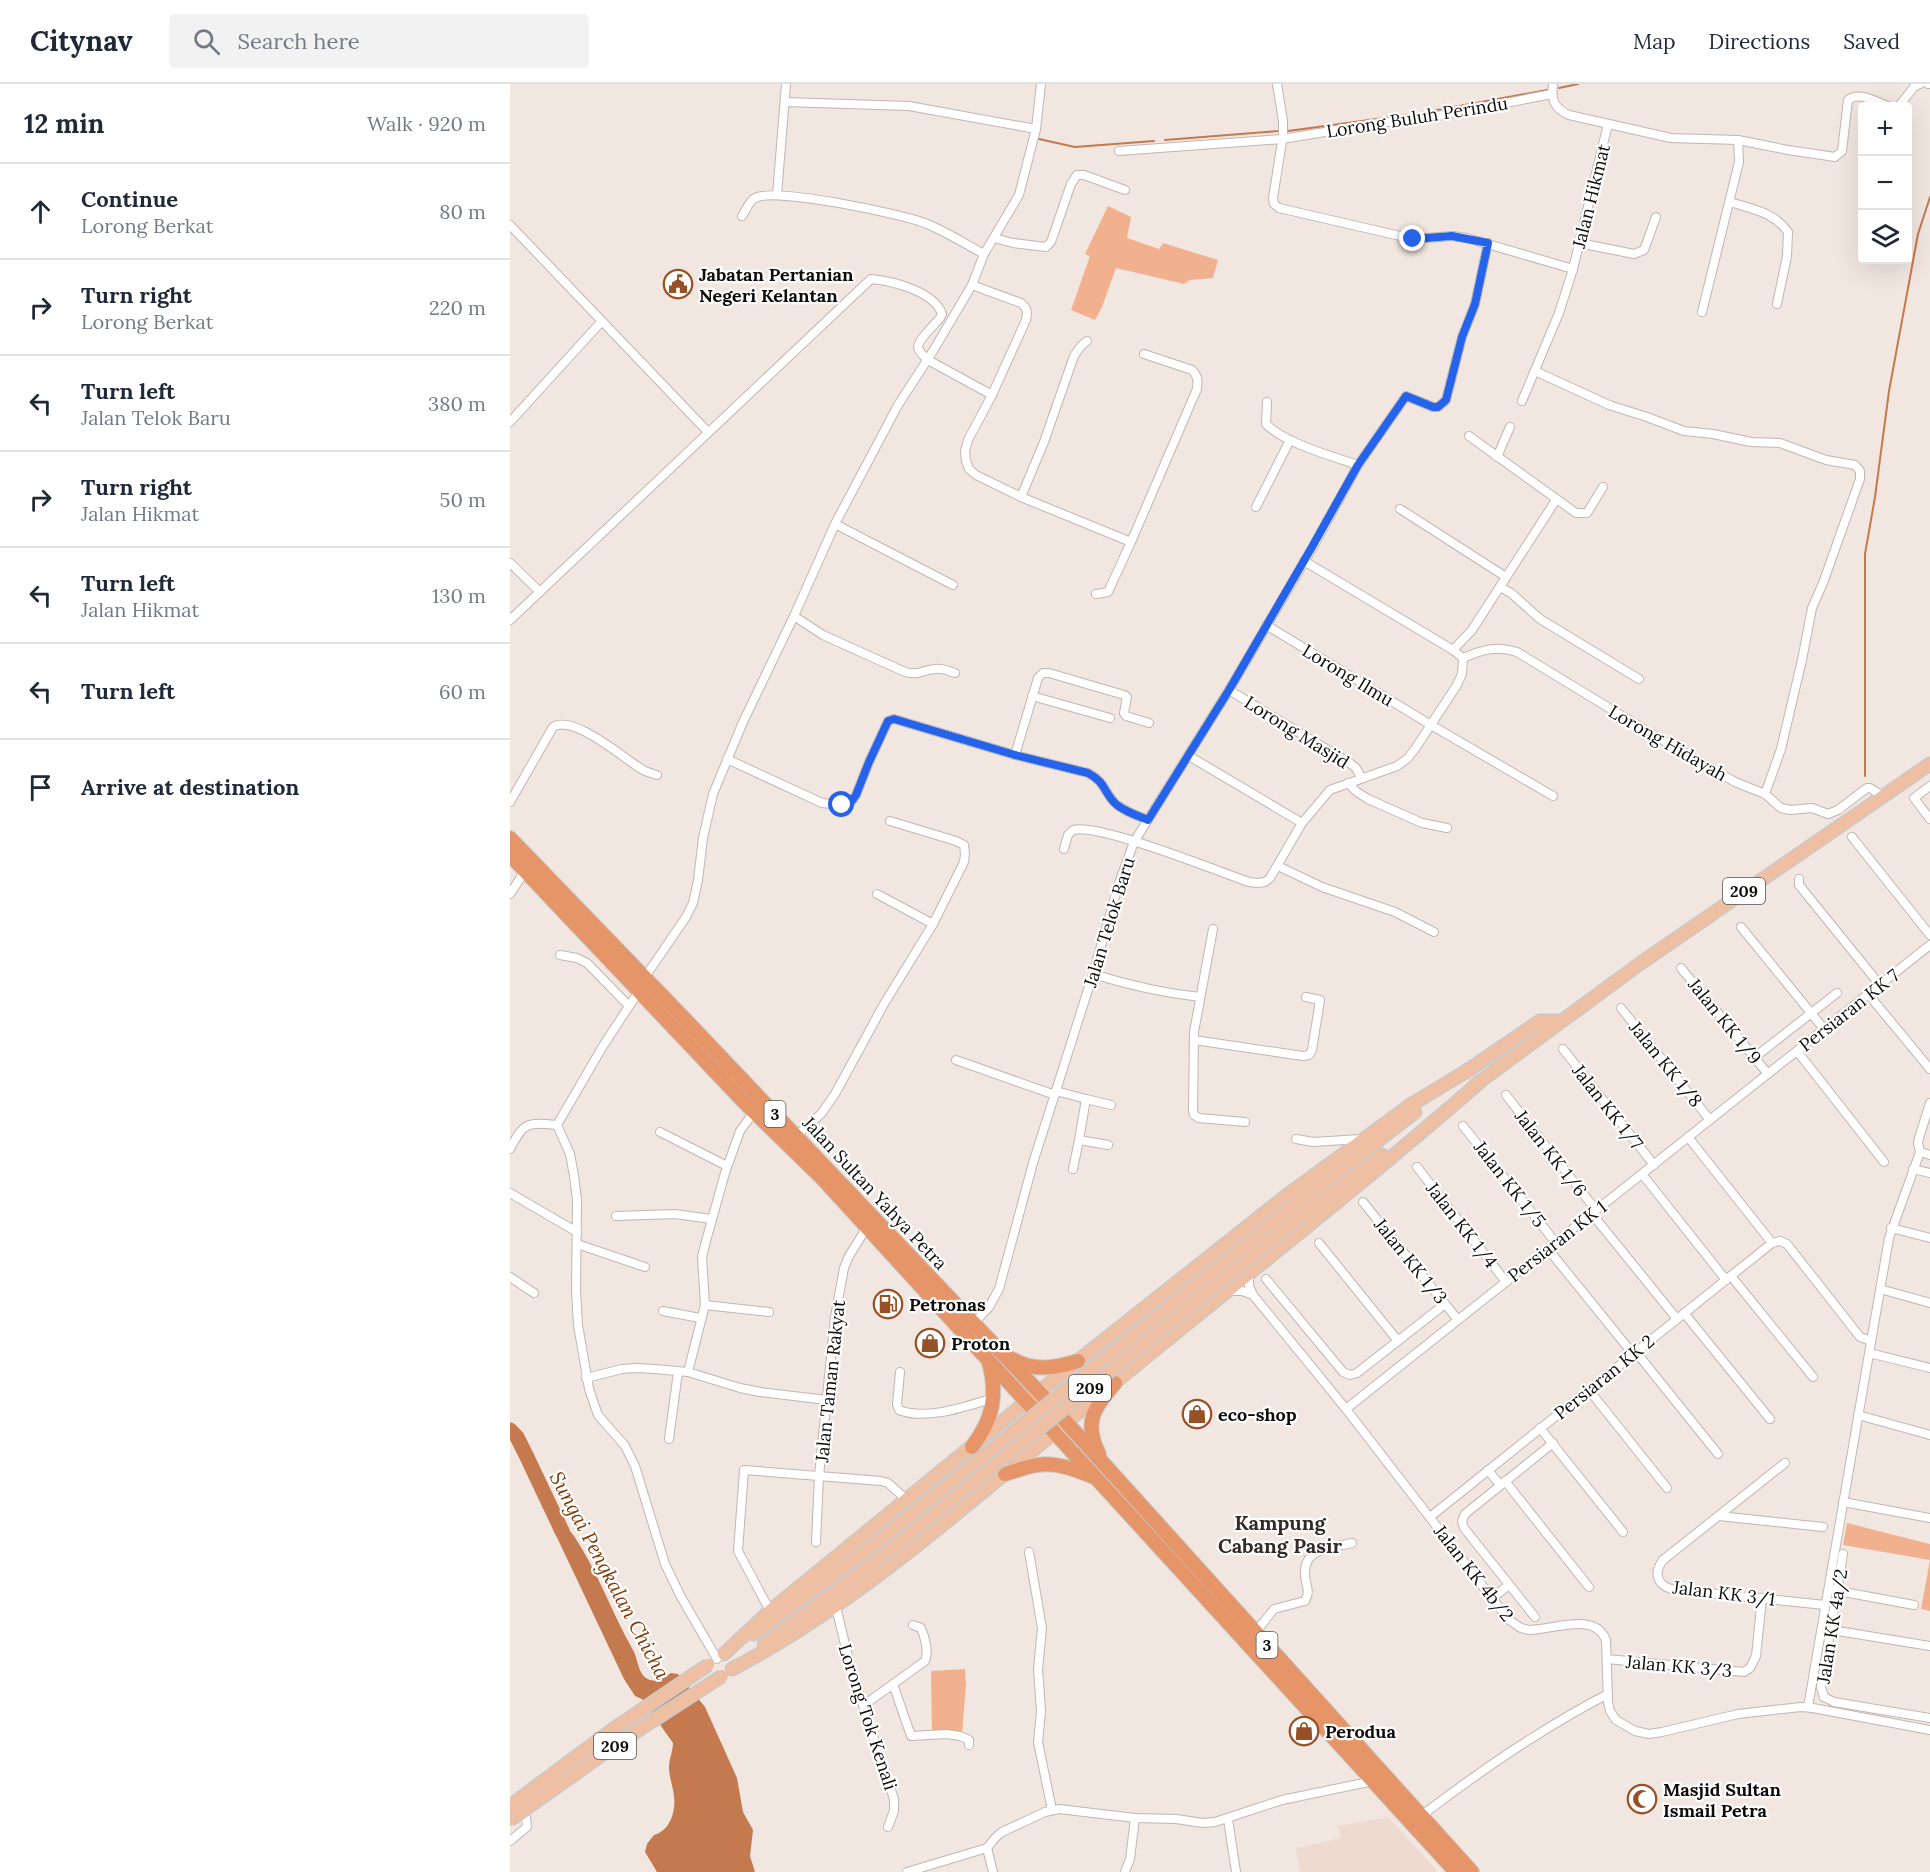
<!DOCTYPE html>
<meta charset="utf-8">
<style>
:root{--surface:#fff;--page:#f2f2f3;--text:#1f2937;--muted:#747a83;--line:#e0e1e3}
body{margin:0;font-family:Lora,serif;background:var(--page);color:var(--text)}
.controls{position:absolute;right:18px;top:18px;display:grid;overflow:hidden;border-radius:6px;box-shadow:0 6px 24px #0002}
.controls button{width:54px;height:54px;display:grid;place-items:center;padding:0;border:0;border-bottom:2px solid var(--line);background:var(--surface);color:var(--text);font:30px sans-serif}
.stop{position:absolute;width:18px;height:18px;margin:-14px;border:4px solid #2563eb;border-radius:50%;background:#fff}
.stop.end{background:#2563eb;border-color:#fff;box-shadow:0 2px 6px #0008}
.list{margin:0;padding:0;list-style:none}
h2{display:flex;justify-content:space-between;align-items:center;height:78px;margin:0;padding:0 24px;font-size:26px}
h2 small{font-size:20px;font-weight:400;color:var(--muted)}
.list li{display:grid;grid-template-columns:39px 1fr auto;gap:18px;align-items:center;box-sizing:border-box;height:96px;padding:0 24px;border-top:2px solid var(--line)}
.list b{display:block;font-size:22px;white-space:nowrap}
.list p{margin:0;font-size:20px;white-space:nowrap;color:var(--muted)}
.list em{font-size:20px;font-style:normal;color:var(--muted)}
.icon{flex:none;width:33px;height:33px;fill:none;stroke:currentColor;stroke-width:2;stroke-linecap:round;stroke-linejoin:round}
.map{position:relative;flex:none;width:1420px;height:1788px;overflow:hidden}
header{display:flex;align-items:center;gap:36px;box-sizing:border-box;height:84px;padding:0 30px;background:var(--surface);border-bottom:2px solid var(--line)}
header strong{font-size:28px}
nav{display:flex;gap:33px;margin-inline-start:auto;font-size:21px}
.search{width:420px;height:54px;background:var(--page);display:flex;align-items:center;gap:15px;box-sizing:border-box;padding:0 21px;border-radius:6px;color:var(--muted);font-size:22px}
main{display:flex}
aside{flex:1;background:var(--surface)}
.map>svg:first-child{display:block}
.built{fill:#eedad0}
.green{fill:#f2b18e}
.water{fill:#c4794f}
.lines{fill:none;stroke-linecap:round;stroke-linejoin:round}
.stream{stroke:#c4794f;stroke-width:2}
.river{stroke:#c4794f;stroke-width:15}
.street-casing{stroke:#c2b6b0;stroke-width:10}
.primary-casing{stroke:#cac9c9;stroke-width:15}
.highway-casing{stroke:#cac9c9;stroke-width:16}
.street{stroke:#fff;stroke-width:8}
.primary{stroke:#efbfa4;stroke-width:12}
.highway{stroke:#e59568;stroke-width:14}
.primary-bridge-casing{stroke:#cac9c9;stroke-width:15;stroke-linecap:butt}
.primary-bridge{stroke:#efbfa4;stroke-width:12}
.route{stroke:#2563eb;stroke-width:8}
.labels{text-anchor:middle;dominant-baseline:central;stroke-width:4.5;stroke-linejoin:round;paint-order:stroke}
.shield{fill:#fff;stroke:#565453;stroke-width:1.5}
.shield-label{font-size:16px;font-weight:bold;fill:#0e0b09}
.street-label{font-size:18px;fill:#0e0b09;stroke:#fff}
.poi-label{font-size:18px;font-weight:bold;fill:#0e0b09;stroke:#fff;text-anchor:start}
.neighbourhood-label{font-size:20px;font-weight:bold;fill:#332a25;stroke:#fff}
.water-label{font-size:20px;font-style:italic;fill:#803a06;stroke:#fff}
</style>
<header>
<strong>Citynav</strong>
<div class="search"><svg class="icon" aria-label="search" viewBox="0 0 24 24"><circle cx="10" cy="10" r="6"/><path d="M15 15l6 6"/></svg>Search here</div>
<nav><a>Map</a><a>Directions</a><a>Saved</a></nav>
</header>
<main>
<aside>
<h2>12 min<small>Walk · 920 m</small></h2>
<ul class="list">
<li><svg class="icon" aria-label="ahead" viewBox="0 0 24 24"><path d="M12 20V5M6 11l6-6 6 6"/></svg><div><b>Continue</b><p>Lorong Berkat</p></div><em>80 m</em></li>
<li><svg class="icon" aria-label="right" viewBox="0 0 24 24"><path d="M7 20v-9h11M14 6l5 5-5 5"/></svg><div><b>Turn right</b><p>Lorong Berkat</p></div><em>220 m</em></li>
<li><svg class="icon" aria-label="left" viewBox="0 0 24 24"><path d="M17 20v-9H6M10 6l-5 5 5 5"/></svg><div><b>Turn left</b><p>Jalan Telok Baru</p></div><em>380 m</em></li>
<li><svg class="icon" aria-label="right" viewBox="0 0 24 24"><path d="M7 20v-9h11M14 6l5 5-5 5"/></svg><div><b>Turn right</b><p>Jalan Hikmat</p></div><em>50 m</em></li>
<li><svg class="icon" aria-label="left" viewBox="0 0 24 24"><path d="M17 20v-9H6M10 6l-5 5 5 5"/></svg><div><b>Turn left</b><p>Jalan Hikmat</p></div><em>130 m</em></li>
<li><svg class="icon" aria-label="left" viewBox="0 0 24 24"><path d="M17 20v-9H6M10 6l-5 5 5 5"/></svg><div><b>Turn left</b></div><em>60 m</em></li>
<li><svg class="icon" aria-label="arrive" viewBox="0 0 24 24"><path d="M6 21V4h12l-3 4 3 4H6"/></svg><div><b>Arrive at destination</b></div></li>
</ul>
</aside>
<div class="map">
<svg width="1420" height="1788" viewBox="0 0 1420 1788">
<rect width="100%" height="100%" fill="#f2e6e0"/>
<!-- built -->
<path class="built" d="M878,1733L928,1788H790L786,1764L831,1754L828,1742Z"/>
<!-- green -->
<g class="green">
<path d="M598,122L621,133L617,154L649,165L653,159L708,176L703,194L680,196L674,200L606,184L592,223L585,236L561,226L580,172L575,170Z"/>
<path d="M1337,1439L1420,1460V1527L1411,1525L1420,1476L1333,1461Z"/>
<path d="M455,1585L456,1601L452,1650L422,1648L421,1587Z"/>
</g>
<!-- water -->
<path class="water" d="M42,1428C49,1436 58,1444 64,1452C88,1488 102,1529 123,1566C128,1575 128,1589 136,1594C145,1600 153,1594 161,1589L168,1590L195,1623L227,1694L233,1728L243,1746L240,1772L245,1788H147L135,1768L137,1760L144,1751C160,1747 166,1727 164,1712C163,1702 159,1693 159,1683C159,1675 163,1667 163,1659L132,1615L125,1612L114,1595L43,1445Z"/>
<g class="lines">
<!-- stream -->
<g class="stream">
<path d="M1049,4L1068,0"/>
<path d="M778,47L911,29L1037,6"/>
<path d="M529,55L565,63L644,57"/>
<path d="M655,56L768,47"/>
<path d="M1355,692V470L1365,413L1379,307L1408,150L1420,113"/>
</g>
<!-- river -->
<path class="river" d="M0,1346L7,1353L16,1371L52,1447"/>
<!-- street casing -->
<g class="street-casing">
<g id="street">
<path d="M767,0L773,37V51L763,114L764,120L769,124L903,155L942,152L957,154L1063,185"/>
<path d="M1043,0C1041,16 1044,24 1059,31L1161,54L1228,56L1278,66L1325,73L1332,67L1338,16C1350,7 1366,18 1378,22"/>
<path d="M1418,0H1420"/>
<path d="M275,18L399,22L526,45"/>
<path d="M1389,22L1404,3L1410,0"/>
<path d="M609,67L772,55L870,39L934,31L1042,10"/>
<path d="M267,111L276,0"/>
<path d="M1220,118C1242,125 1264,128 1278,148L1277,172L1267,220"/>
<path d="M232,132C236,126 239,117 245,114C263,103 394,130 417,140C437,148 455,160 474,170"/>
<path d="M0,141L198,348"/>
<path d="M484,154L503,159L536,163L541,158L561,100L567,91H574L615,106"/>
<path d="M1069,159L1124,170L1134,166L1146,133"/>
<path d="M462,201L511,219C517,224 518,228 516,236L482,311L458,356L455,367L456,377L459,385L466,391L511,413L621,458L598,508L586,510"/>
<path d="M1192,228L1229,78L1228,56"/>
<path d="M1025,287L1099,321L1137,333L1174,347L1203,350L1241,358L1270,359L1316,376L1345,381L1350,387V395L1313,499L1302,524L1292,576L1271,665L1255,710"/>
<path d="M1012,317L1049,229L1063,185L1098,40"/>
<path d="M757,318L756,340C774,359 822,372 848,381"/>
<path d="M0,338L92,237"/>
<path d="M959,352L1066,429H1077L1093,403"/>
<path d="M987,373L1000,343"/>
<path d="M511,413L534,358L564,272L571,262L577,257"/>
<path d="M746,423L780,356"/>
<path d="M890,425L996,493"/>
<path d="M325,440L443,501"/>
<path d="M621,458L687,305C688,296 688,292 682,286L634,270"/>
<path d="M794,477L943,566L953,574"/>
<path d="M0,479L30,508"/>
<path d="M990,503L1001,509L1030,535L1129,595"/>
<path d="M284,532L313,551L395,588C411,592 411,586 425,585C432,584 439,587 445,589"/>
<path d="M0,536L361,195C382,197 424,207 432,230L430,234C425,240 408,256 408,263C409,269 414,272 418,276L482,311"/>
<path d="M756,541L921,641L1043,712"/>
<path d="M943,566L962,546L1046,416"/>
<path d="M953,574C972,566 987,561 1007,568L1137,647L1225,698L1255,710L1271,724L1280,726L1302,724L1318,730L1328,726L1357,704H1360L1372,712"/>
<path d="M719,606L841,680L846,684L851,693"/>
<path d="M522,612L600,634"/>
<path d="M505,671L528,594L533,589H539L614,611L617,613L614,629L616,632L639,639"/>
<path d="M679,672L792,739"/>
<path d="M217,675L312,719L332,721L341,718L346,711L359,678L378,637L384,635L505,671L578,689C595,698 593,706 604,718C613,727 626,731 638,736"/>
<path d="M838,699L847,708L858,715L912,739L937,744"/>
<path d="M1420,702L1404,714L1420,735"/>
<path d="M0,718L43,643C63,630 112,673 130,684C135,688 141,689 147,691"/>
<path d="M1342,753L1420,851"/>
<path d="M554,765L558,751L563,746C589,739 707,787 739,798L748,799L755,798L760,794L792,739L820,706L887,682L897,675L905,665L947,601L952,590L953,574"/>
<path d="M768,782L812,803L885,828L924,848"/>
<path d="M1289,795V801L1370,901"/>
<path d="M0,810L15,787"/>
<path d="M367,810L423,840"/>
<path d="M1231,843L1314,945"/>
<path d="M703,845L684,948L683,1027L684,1031L689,1034L735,1038"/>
<path d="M50,871L67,874L77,879L119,922"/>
<path d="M1171,884L1258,990"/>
<path d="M583,890C618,901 653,909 690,913"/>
<path d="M135,893L176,833L183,819L188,796L193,754L203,710L233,638L284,532L325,440L388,321L423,267L462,201L474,170L509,111L526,45L531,0"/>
<path d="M129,907L93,962L47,1041L60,1070L64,1092L67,1116L66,1207L68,1241L79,1305L88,1331L115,1362L125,1382L155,1480L171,1513L207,1575"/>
<path d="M1358,910L1420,985"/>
<path d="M1111,924L1200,1036"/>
<path d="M684,956L793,972L799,971L802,966L810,916L796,913"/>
<path d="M1053,965L1144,1081"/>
<path d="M1287,967L1374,1078"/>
<path d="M1245,973L1327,909"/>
<path d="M446,976L545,1011"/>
<path d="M546,1007L576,1015L569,1056L598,1061"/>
<path d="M996,1011L1086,1126"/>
<path d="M576,1015L601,1021"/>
<path d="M953,1042L1046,1159"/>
<path d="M150,1048L217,1082"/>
<path d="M286,1052L311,1030L325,1010L374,920L423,840L454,778L455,770L454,761L446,757L380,737"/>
<path d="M1178,1053L1262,1159"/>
<path d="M786,1055L803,1058L850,1055"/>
<path d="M0,1065C14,1038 17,1038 47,1041"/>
<path d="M1410,1068L1420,1071"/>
<path d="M907,1083L996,1198"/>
<path d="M563,1085L569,1056"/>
<path d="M1403,1085L1420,1089"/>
<path d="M1132,1090L1216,1196"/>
<path d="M0,1109L67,1148"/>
<path d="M853,1118L948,1236"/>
<path d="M1082,1130L1167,1235"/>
<path d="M106,1132L165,1130L201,1135"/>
<path d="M1381,1144L1420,1154"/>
<path d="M809,1159L888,1257"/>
<path d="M67,1160L135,1183"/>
<path d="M1038,1165L1123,1270"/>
<path d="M739,1191V1202L743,1211L836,1325L999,1536L1011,1544L1019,1546C1043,1546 1085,1527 1096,1556L1098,1618L1100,1627L1106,1636L1125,1647L1139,1650L1152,1648L1228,1630L1291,1623L1303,1624L1420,1646"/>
<path d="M1221,1192L1303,1293"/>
<path d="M0,1193L24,1209"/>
<path d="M756,1195L833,1288L840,1291L847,1289L935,1220"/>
<path d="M1370,1205L1420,1219"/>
<path d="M720,1207H732L743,1211"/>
<path d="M195,1221L259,1228"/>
<path d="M153,1227L190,1234"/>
<path d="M1174,1229L1260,1335"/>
<path d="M463,1240L479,1223L489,1205L523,1079L583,890L609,799L624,758L719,606L803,463L848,381L896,312L923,323H928L936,316L952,253L965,220L978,159"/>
<path d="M1126,1268L1208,1370"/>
<path d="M1359,1269L1420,1284"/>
<path d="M178,1288L195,1221L192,1173L196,1157L215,1089L230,1047L244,1028"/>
<path d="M390,1288L387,1320L389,1326C416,1337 457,1322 484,1314"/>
<path d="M76,1294L112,1285L126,1284L145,1285L178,1288L230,1304L250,1308L317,1316"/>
<path d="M1079,1306L1157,1404"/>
<path d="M836,1325L1420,861"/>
<path d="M1348,1331L1420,1351"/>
<path d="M1030,1344L1113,1448"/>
<path d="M159,1355L168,1288"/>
<path d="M1275,1379L1153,1476C1144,1488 1146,1500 1161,1505L1315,1521"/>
<path d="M978,1386L990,1401"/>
<path d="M995,1397L1079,1503"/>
<path d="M1333,1418L1420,1434"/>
<path d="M1209,1432L1313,1443"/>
<path d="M920,1433L1262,1159L1270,1157L1277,1160L1350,1253L1361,1257"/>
<path d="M306,1458L309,1392L325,1233L334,1184L339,1172L357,1143"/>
<path d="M519,1468L532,1544L528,1585L531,1627L528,1658L542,1726"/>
<path d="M1323,1506L1404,1521"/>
<path d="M982,1514L999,1501"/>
<path d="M326,1523L341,1585L384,1715V1727L378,1743"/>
<path d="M260,1527L228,1467L234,1386L371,1397L378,1399L397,1416"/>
<path d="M1025,1533L954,1444L952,1437L955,1430L1043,1359"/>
<path d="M1316,1545L1420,1562"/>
<path d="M745,1549L764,1525L795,1517C799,1510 798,1506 796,1498C789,1464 817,1465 842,1459"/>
<path d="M1097,1575L1234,1588L1240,1584L1246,1572L1252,1514"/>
<path d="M383,1600L401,1652L436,1650L450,1652L459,1656V1661"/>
<path d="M1314,1613L1311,1603L1333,1470"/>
<path d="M1314,1613L1324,1618L1420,1634"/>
<path d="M354,1621L415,1577C419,1568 415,1553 411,1544L403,1541"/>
<path d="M1298,1623L1379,1154L1410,1068L1408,1059L1409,1054L1420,1019"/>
<path d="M911,1732C970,1687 1032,1644 1098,1610"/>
<path d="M718,1735L726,1788"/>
<path d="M0,1757L17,1743L16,1733L8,1725"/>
<path d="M477,1764L483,1788"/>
<path d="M397,1788L477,1764L486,1753L492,1748L535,1728L549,1725L625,1734L666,1735L693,1739L705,1738L772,1716L863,1697"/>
<path d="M615,1788L620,1775L625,1734"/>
</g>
</g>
<!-- primary casing -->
<g class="primary-casing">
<g id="primary">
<path d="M954,989L1030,937H1051"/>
<path d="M965,1001L1128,881L1420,680"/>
<path d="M785,1121L905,1028"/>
<path d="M794,1130L872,1071"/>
<path d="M244,1550L358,1465"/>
<path d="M254,1561L366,1477"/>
<path d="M214,1570L260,1527L517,1317L776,1112L899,1022L960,985"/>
<path d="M222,1585C346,1520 450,1426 557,1338C695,1223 837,1114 972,996"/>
</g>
</g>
<!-- highway casing -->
<g class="highway-casing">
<g id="highway">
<path d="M0,754L169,929L529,1308L962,1788"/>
<path d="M0,771L233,1017L312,1094L946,1788"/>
<path d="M502,1275C524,1288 545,1284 568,1277"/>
<path d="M462,1363C483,1335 488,1312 479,1278"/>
<path d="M589,1370C573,1338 584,1324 605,1299"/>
<path d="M495,1390C506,1387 517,1382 528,1381C547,1378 566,1386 584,1393"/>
</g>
</g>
<!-- street -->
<use href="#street" class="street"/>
<!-- primary -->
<use href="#primary" class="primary"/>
<!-- highway -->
<use href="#highway" class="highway"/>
<!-- primary-bridge casing -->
<g class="primary-bridge-casing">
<g id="primary-bridge">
<path d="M358,1465L785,1121"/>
<path d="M366,1477L794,1130"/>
<path d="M0,1722L102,1646L198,1581"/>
<path d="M0,1736L110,1658L212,1592"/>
</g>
</g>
<!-- primary-bridge -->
<use href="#primary-bridge" class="primary-bridge"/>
</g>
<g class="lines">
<!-- route -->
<path class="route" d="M332,721L341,718L346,711L359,678L378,637L384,635L505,671L578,689C597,699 594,710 607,721C616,728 628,732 638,736L719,606L802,463L848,381L896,312L923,323H928L936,316L952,253L965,220L978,159L942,152L903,155"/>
</g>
<!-- icons -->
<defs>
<g id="civic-ring" transform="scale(1.5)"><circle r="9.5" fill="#fff" stroke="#965127" stroke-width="1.5"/><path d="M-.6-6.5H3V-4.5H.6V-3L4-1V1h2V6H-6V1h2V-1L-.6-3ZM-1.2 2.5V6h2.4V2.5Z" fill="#965127"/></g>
<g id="fuel-ring" transform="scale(1.5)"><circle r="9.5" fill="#fff" stroke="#965127" stroke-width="1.5"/><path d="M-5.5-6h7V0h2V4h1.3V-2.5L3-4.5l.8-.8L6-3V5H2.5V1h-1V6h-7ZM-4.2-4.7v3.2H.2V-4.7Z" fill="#965127"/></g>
<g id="shop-ring" transform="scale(1.5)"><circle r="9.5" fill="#fff" stroke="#965127" stroke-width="1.5"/><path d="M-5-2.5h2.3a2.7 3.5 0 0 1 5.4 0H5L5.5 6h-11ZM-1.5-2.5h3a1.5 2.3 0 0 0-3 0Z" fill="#965127"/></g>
<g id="mosque-ring" transform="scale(1.5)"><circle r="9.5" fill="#fff" stroke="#965127" stroke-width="1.5"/><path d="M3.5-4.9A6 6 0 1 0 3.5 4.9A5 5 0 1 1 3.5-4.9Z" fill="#965127"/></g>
</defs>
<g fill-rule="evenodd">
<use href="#civic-ring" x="168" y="200"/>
<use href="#fuel-ring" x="378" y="1220"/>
<use href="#shop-ring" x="420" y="1259"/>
<use href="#shop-ring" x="687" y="1330"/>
<use href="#shop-ring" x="794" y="1647"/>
<use href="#mosque-ring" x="1132" y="1715"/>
</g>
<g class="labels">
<!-- shield labels -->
<g class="shield">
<rect x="1213" y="794" width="42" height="26" rx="4.5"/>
<rect x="254.5" y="1017" width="21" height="26" rx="4.5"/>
<rect x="559" y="1291" width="42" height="26" rx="4.5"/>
<rect x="746.5" y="1548" width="21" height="26" rx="4.5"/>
<rect x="84" y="1649" width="42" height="26" rx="4.5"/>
</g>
<g class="shield-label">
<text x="1234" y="807">209</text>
<text x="265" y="1030">3</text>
<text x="580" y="1304">209</text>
<text x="757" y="1561">3</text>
<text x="105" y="1662">209</text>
</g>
<!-- street labels -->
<g class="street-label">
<text transform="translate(907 33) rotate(-9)">Lorong Buluh Perindu</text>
<text transform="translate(1081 112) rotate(-76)">Jalan Hikmat</text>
<text transform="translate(838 591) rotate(31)">Lorong Ilmu</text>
<text transform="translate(787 648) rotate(32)">Lorong Masjid</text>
<text transform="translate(1158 659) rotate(30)">Lorong Hidayah</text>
<text transform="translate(599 838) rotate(-73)">Jalan Telok Baru</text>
<text transform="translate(1339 926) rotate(-38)">Persiaran KK 7</text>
<text transform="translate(1215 937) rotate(51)">Jalan KK 1/9</text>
<text transform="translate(1156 980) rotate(51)">Jalan KK 1/8</text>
<text transform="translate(1098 1023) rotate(52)">Jalan KK 1/7</text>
<text transform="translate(1041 1069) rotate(52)">Jalan KK 1/6</text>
<text transform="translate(1000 1100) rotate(52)">Jalan KK 1/5</text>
<text transform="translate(365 1109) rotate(47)">Jalan Sultan Yahya Petra</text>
<text transform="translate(952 1141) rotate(52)">Jalan KK 1/4</text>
<text transform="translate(1047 1157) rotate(-38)">Persiaran KK 1</text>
<text transform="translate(901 1177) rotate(51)">Jalan KK 1/3</text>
<text transform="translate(1094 1293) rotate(-39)">Persiaran KK 2</text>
<text transform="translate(320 1297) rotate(-84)">Jalan Taman Rakyat</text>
<text transform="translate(964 1489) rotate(52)">Jalan KK 4b/2</text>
<text transform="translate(1214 1509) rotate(7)">Jalan KK 3/1</text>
<text transform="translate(1322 1542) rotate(-81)">Jalan KK 4a/2</text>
<text transform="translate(1169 1582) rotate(5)">Jalan KK 3/3</text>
<text transform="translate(358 1633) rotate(72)">Lorong Tok Kenali</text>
</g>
<!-- poi labels -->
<g class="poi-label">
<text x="189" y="190">Jabatan Pertanian<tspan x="189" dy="21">Negeri Kelantan</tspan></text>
<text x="399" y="1220">Petronas</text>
<text x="441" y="1259">Proton</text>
<text x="708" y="1330">eco-shop</text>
<text x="815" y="1647">Perodua</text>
<text x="1153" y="1705">Masjid Sultan<tspan x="1153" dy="21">Ismail Petra</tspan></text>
</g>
<!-- neighbourhood labels -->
<g class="neighbourhood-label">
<text x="770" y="1438">Kampung<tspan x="770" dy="23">Cabang Pasir</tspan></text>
</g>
<!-- water labels -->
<g class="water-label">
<text transform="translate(100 1491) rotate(62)">Sungai Pengkalan Chicha</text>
</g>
</g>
</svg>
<div class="controls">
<button>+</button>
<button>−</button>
<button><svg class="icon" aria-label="layers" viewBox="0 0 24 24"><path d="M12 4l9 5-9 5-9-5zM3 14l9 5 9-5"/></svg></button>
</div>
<div class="stop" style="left:332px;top:721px"></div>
<div class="stop end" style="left:903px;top:155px"></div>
</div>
</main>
